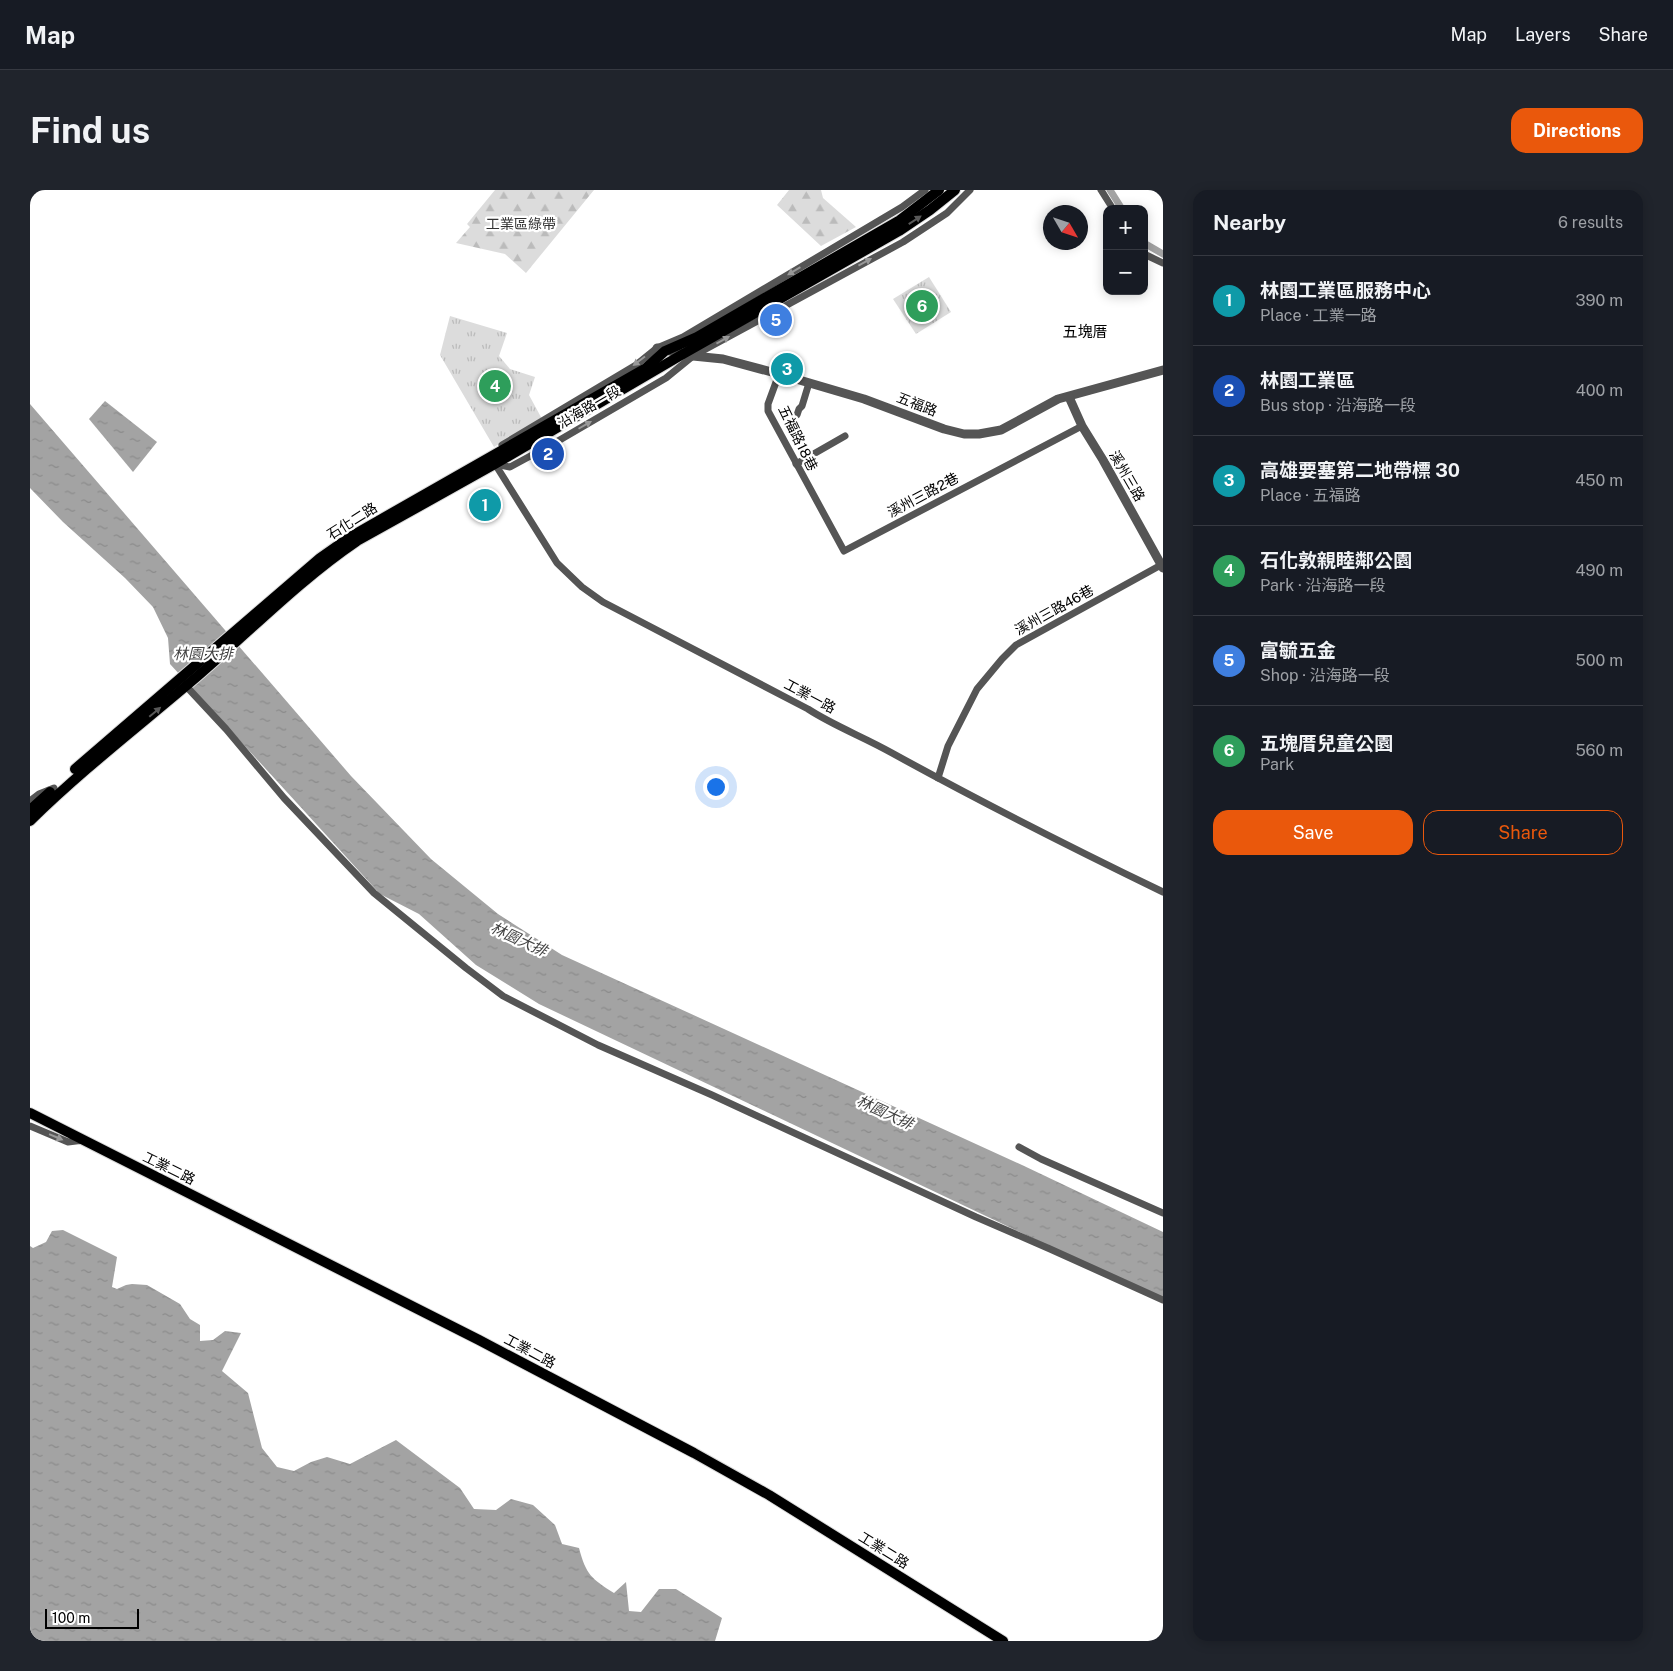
<!DOCTYPE html>
<meta charset="utf-8">
<style>
:root{--surface:#171b24;--page:#20242c;--text:#f1f3f6;--muted:#9ea1a6;--line:#363941;--accent:#ea580c}
body{margin:0;font-family:"Public Sans","Noto Sans TC",sans-serif;background:var(--page);color:var(--text)}
.controls{position:absolute;right:15px;top:15px;display:grid;overflow:hidden;border-radius:10px;box-shadow:0 2px 12px #0003}
.controls button{width:45px;height:45px;display:grid;place-items:center;padding:0;border:0;border-bottom:1px solid var(--line);background:var(--surface);color:var(--text);font:25px sans-serif}
.compass{position:absolute;left:1013px;top:15px;width:45px;height:45px;border-radius:50%;background:var(--surface);box-shadow:0 2px 12px #0003;rotate:129deg}
.scale{position:absolute;left:15px;bottom:12px;width:94px;box-sizing:border-box;padding-left:5px;border:2px solid #000;border-top:0;font-size:14px;line-height:18px;white-space:nowrap;color:#000;-webkit-text-stroke:4px #fff;paint-order:stroke}
.you{position:absolute;left:685px;top:596px;width:18px;height:18px;margin:-12px;border:4px solid #fff;border-radius:50%;background:#1a73e8;box-shadow:0 0 0 8px #1a73e833}
.badge{display:grid;place-items:center;width:32px;height:32px;border-radius:50%;background:var(--accent);color:#fff;font-size:16px;font-weight:700}
.pin{position:absolute;translate:-50% -50%;border:2px solid #fff;box-shadow:0 1px 5px #0006}
.list{margin:0;padding:0;list-style:none}
h2{display:flex;justify-content:space-between;align-items:center;height:65px;margin:0;padding:0 20px;font-size:21px}
h2 small{font-size:16px;font-weight:400;color:var(--muted)}
.list li{display:grid;grid-template-columns:32px 1fr auto;gap:15px;align-items:center;box-sizing:border-box;height:90px;padding:0 20px;border-top:1px solid var(--line)}
.list b{display:block;font-size:19px;white-space:nowrap}
.list p{margin:0;font-size:16px;white-space:nowrap;color:var(--muted)}
.list em{font-size:16px;font-style:normal;color:var(--muted)}
.actions{display:flex;gap:10px;padding:15px 20px}
.actions a{flex:1;padding:11px 0;border:1px solid var(--accent);border-radius:15px;text-align:center;font-size:18px;color:var(--accent)}
.actions .main{background:var(--accent);color:#fff}
.map{position:relative;flex:none;width:1133px;height:1451px;overflow:hidden;border-radius:15px}
header{display:flex;align-items:center;gap:30px;box-sizing:border-box;height:70px;padding:0 25px;background:var(--surface);border-bottom:1px solid var(--line)}
header strong{font-size:24px}
nav{display:flex;gap:28px;margin-inline-start:auto;font-size:18px}
.intro{display:flex;align-items:center;justify-content:space-between;box-sizing:border-box;height:120px;padding:0 30px}
h1{margin:0;font-size:35px}
.button{padding:12px 22px;border-radius:15px;background:var(--accent);color:#fff;font-size:18px;font-weight:700}
main{display:flex;gap:30px;padding:0 30px}
aside{flex:1;background:var(--surface);border-radius:15px;box-shadow:0 2px 12px #0003}
.map>svg:first-child{display:block}
.forest{fill:url(#forest-firs)}
.park{fill:url(#park-tufts)}
.water{fill:url(#water-ripples)}
.lines{fill:none;stroke-linecap:round;stroke-linejoin:round}
.canal{stroke:#a3a3a3;stroke-width:7}
.primary-casing{stroke:#dbdbdb;stroke-width:12}
.minor{stroke:#555;stroke-width:7}
.tertiary{stroke:#555;stroke-width:9}
.primary{stroke:#000;stroke-width:10}
.oneway{fill:#595959}
.oneway2{fill:#999}
.labels{text-anchor:middle;dominant-baseline:central;stroke-width:4.5;stroke-linejoin:round;paint-order:stroke}
.park-label{font-size:14px;fill:#333;stroke:#fff}
.street-label{font-size:14px;fill:#000;stroke:#fff}
.neighbourhood-label{font-size:15px;fill:#000;stroke:#fff}
.water-label{font-size:15px;font-style:italic;fill:#444;stroke:#fff}
</style>
<header>
<strong>Map</strong>
<nav><a>Map</a><a>Layers</a><a>Share</a></nav>
</header>
<div class="intro"><h1>Find us</h1><a class="button">Directions</a></div>
<main>
<div class="map">
<svg width="1133" height="1451" viewBox="0 0 1133 1451">
<defs>
<pattern id="forest-firs" width="22" height="20" patternUnits="userSpaceOnUse" patternTransform="scale(1.25)"><rect width="22" height="20" fill="#dcdcdc"/><path d="M5 1l3.5 6h-7zM16 11l3.5 6h-7z" fill="#bbb"/></pattern>
<pattern id="park-tufts" width="24" height="20" patternUnits="userSpaceOnUse" patternTransform="scale(1.25)"><rect width="24" height="20" fill="#dcdcdc"/><path d="M3 7l-1-3M5 7V3M7 7l1-3M15 17l-1-3M17 17v-4M19 17l1-3" fill="none" stroke="#bbb"/></pattern>
<pattern id="water-ripples" width="26" height="14" patternUnits="userSpaceOnUse" patternTransform="scale(1.25)"><rect width="26" height="14" fill="#a3a3a3"/><path d="M2 4q2-2 4 0t4 0M15 11q2-2 4 0t4 0" fill="none" stroke="#8b8b8b"/></pattern>
</defs>
<rect width="100%" height="100%" fill="#fff"/>
<!-- forest -->
<g class="forest">
<path d="M465,0H564L496,83L475,64L426,53L440,37L437,34Z"/>
<path d="M759,0H791L793,8L826,37L791,56L747,15Z"/>
</g>
<!-- park -->
<g class="park">
<path d="M899,87L921,122L886,144L863,109Z"/>
<path d="M420,126L477,143L469,166L480,179L505,187L499,205L512,229L464,257L410,165Z"/>
</g>
<!-- water -->
<g class="water">
<path d="M75,211L127,252L103,282L59,229Z"/>
<path d="M0,214L321,586L401,669L468,724L532,765L992,975L1133,1042V1110L509,814L446,775L389,724L350,704L140,474L138,448L123,417L95,388L33,332L0,298Z"/>
<path d="M33,1040L87,1067L82,1097L87,1099L96,1095L102,1094L117,1095L150,1114L160,1129L170,1135V1151L183,1150L195,1141L211,1143L192,1181L218,1203L232,1258L247,1277L264,1281L281,1272L297,1267L320,1274L366,1250L430,1298L444,1319L466,1320L481,1309L503,1315L525,1335L532,1354L549,1358C556,1385 562,1389 584,1403L596,1392L599,1421L611,1422L629,1399H646L692,1428L685,1451H0V1056L3,1058L16,1052L22,1041Z"/>
</g>
<g class="lines">
<!-- canal -->
<g class="canal">
<path d="M1080,0L1092,19"/>
<path d="M1114,53L1133,64"/>
</g>
<!-- primary casing -->
<g class="primary-casing">
<g id="primary">
<path d="M45,579L290,368L320,347L616,178L635,161L667,147L870,30L909,0"/>
<path d="M0,620L20,602"/>
<path d="M0,631C54,578 113,533 170,484C222,439 271,389 327,351L465,274L653,164L869,41L900,20L925,0"/>
<path d="M0,923L449,1150L664,1263L739,1305L973,1451"/>
</g>
</g>
<!-- minor -->
<g class="minor">
<path d="M1071,0L1083,19"/>
<path d="M1114,64L1133,73"/>
<path d="M749,184L738,214V221L814,361L1052,236"/>
<path d="M767,225L769,219L772,216L779,193"/>
<path d="M472,255L606,175L627,158L653,147L872,17L895,0"/>
<path d="M465,274L527,373L552,397L573,412L778,519C804,536 834,547 862,563C951,612 1042,658 1133,702"/>
<path d="M465,274L480,277L528,251L636,188L663,166L873,52L917,23L940,0"/>
<path d="M766,274L815,246"/>
<path d="M156,496L196,539L254,608L344,703L436,778L473,806L568,855L682,905L946,1027L1020,1059L1133,1110"/>
<path d="M908,588L918,556L947,499L972,469L986,455L1131,375"/>
<path d="M0,611L9,604L24,598"/>
<path d="M0,936L38,952L54,950"/>
<path d="M989,957L1011,969L1133,1023"/>
</g>
<!-- tertiary -->
<g class="tertiary">
<path d="M627,158L663,166L693,169L749,184L834,209L914,239L934,244H949L971,240L1028,209L1133,180"/>
<path d="M1039,207L1052,236L1073,270L1133,378"/>
</g>
<!-- primary -->
<use href="#primary" class="primary"/>
</g>
<!-- one-way arrows -->
<defs><path id="oneway-solid" d="M-6-.8H1V-3.2L6.5 0L1 3.2V.8H-6Z" transform="scale(1.25)"/></defs>
<g class="oneway">
<use href="#oneway-solid" transform="translate(885 30) rotate(-33)"/>
<use href="#oneway-solid" transform="translate(125 522) rotate(-40)"/>
</g>
<g class="oneway2">
<use href="#oneway-solid" transform="translate(835 72) rotate(-29)"/>
<use href="#oneway-solid" transform="translate(764 81) rotate(149)"/>
<use href="#oneway-solid" transform="translate(693 150) rotate(-29)"/>
<use href="#oneway-solid" transform="translate(609 171) rotate(143)"/>
<use href="#oneway-solid" transform="translate(555 235) rotate(-30)"/>
<use href="#oneway-solid" transform="translate(26 947) rotate(23)"/>
</g>
<g class="labels">
<!-- park labels -->
<g class="park-label">
<text x="491" y="34">工業區綠帶</text>
</g>
<!-- street labels -->
<g class="street-label">
<text transform="translate(887 214) rotate(21)">五福路</text>
<text transform="translate(559 217) rotate(-30)">沿海路一段</text>
<text transform="translate(768 248) rotate(64)">五福路18巷</text>
<text transform="translate(1097 286) rotate(60)">溪州三路</text>
<text transform="translate(893 305) rotate(-28)">溪州三路2巷</text>
<text transform="translate(322 331) rotate(-32)">石化二路</text>
<text transform="translate(1024 420) rotate(-29)">溪州三路46巷</text>
<text transform="translate(780 506) rotate(28)">工業一路</text>
<text transform="translate(139 978) rotate(26)">工業二路</text>
<text transform="translate(500 1161) rotate(28)">工業二路</text>
<text transform="translate(854 1360) rotate(32)">工業二路</text>
</g>
<!-- neighbourhood labels -->
<g class="neighbourhood-label">
<text x="1055" y="141">五塊厝</text>
</g>
<!-- water labels -->
<g class="water-label">
<text x="173" y="463">林園大排</text>
<text transform="translate(489 749) rotate(25)">林園大排</text>
<text transform="translate(855 922) rotate(25)">林園大排</text>
</g>
</g>
</svg>
<div class="controls">
<button>+</button>
<button>−</button>
</div>
<svg class="compass" viewBox="-18 -18 36 36"><path d="M0-13l5 13h-10z" fill="#e53935"/><path d="M0 13l5-13h-10z" fill="#9ea1a6"/></svg>
<div class="scale">100 m</div>
<div class="you"></div>
<div class="pin badge" style="left:455px;top:315px;background:#0f9aa8">1</div>
<div class="pin badge" style="left:518px;top:264px;background:#1a4fb4">2</div>
<div class="pin badge" style="left:757px;top:179px;background:#0f9aa8">3</div>
<div class="pin badge" style="left:465px;top:196px;background:#2e9e5b">4</div>
<div class="pin badge" style="left:746px;top:130px;background:#3f7fe0">5</div>
<div class="pin badge" style="left:892px;top:116px;background:#2e9e5b">6</div>
</div>
<aside>
<h2>Nearby<small>6 results</small></h2>
<ul class="list">
<li><span class="badge" style="background:#0f9aa8">1</span><div><b>林園工業區服務中心</b><p>Place · 工業一路</p></div><em>390 m</em></li>
<li><span class="badge" style="background:#1a4fb4">2</span><div><b>林園工業區</b><p>Bus stop · 沿海路一段</p></div><em>400 m</em></li>
<li><span class="badge" style="background:#0f9aa8">3</span><div><b>高雄要塞第二地帶標 30</b><p>Place · 五福路</p></div><em>450 m</em></li>
<li><span class="badge" style="background:#2e9e5b">4</span><div><b>石化敦親睦鄰公園</b><p>Park · 沿海路一段</p></div><em>490 m</em></li>
<li><span class="badge" style="background:#3f7fe0">5</span><div><b>富毓五金</b><p>Shop · 沿海路一段</p></div><em>500 m</em></li>
<li><span class="badge" style="background:#2e9e5b">6</span><div><b>五塊厝兒童公園</b><p>Park</p></div><em>560 m</em></li>
</ul>
<div class="actions"><a class="main">Save</a><a>Share</a></div>
</aside>
</main>
